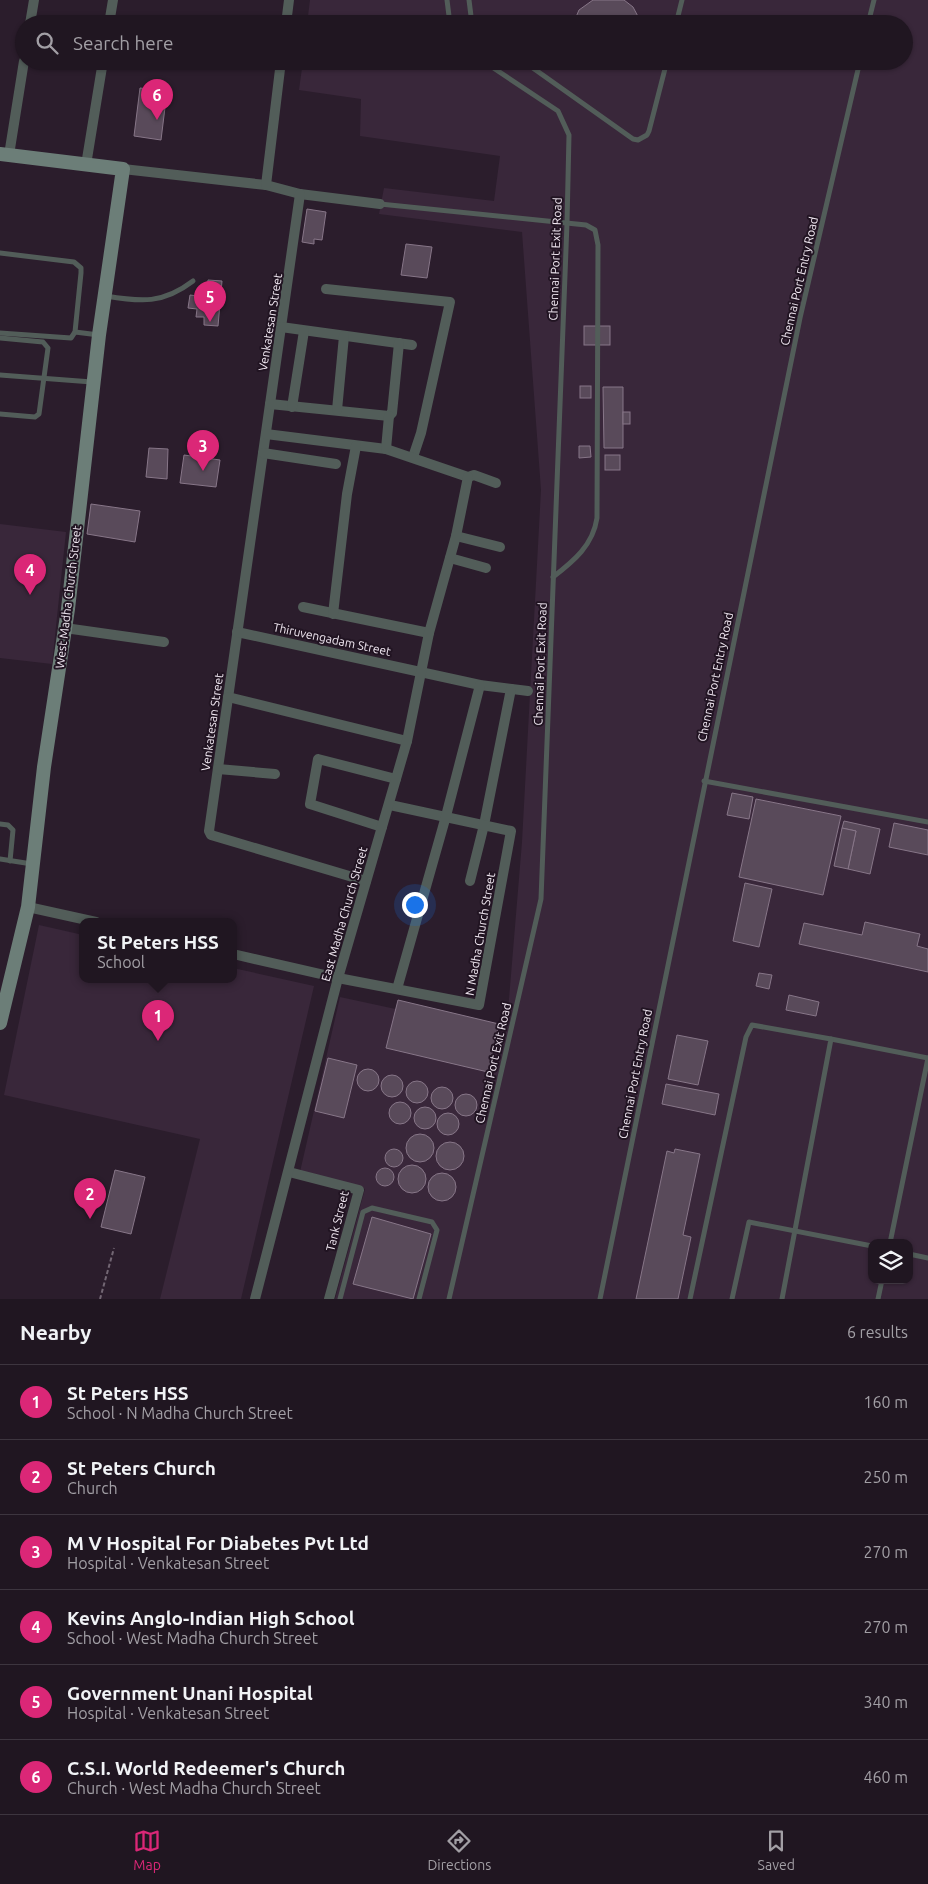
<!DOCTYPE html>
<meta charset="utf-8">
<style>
:root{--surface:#201621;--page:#2d232e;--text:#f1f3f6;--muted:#a29fa5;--line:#3d353f;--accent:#db2777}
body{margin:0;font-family:Ubuntu,sans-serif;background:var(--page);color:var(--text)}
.controls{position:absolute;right:15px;bottom:15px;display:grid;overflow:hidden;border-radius:10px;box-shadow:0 1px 4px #0004}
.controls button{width:45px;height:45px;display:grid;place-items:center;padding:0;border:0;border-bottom:1px solid var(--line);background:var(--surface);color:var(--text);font:25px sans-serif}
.you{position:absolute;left:414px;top:904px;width:18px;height:18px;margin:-12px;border:4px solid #fff;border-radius:50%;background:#1a73e8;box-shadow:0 0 0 8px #1a73e833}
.badge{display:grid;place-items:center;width:32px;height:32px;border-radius:50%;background:var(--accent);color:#fff;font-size:16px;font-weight:700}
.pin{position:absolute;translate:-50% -41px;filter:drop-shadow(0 1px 2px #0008)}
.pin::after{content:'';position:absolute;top:26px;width:18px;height:15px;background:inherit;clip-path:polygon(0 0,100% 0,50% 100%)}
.popup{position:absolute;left:79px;top:918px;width:158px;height:65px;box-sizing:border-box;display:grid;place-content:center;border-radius:10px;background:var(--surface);filter:drop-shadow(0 1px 4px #0005);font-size:16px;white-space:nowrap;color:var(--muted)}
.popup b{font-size:19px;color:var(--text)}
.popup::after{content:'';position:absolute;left:50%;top:100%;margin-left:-10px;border:10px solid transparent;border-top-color:var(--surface)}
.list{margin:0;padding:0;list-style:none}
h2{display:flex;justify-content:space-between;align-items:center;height:65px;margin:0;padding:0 20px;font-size:21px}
h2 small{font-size:16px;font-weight:400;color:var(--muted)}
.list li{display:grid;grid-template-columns:32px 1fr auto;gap:15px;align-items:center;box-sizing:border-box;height:75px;padding:0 20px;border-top:1px solid var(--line)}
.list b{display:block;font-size:19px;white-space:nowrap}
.list p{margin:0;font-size:16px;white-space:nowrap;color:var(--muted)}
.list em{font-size:16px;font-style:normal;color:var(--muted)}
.icon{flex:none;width:28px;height:28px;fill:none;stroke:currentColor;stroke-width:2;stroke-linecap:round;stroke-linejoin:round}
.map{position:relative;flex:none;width:928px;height:1299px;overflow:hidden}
.search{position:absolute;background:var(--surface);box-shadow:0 1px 4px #0004;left:15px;right:15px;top:15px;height:55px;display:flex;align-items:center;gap:12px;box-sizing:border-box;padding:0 18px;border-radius:28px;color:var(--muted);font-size:19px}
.sheet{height:515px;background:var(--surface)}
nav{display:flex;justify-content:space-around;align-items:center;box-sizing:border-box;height:70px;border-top:1px solid var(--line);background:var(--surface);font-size:14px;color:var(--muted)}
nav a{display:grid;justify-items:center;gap:2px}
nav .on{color:var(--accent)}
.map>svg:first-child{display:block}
.built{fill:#39273a;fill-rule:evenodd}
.building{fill:#594a5a;stroke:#877688}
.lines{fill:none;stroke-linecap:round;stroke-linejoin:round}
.path{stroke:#736774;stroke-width:2;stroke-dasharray:4 2.5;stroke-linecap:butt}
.service{stroke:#525d59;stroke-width:5}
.minor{stroke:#525d59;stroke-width:10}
.secondary{stroke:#6c7e78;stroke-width:14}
.labels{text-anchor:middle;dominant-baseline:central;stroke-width:4;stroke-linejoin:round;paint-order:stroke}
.street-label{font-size:12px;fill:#f2e9f3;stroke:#211422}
</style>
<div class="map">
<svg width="928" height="1299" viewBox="0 0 928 1299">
<rect width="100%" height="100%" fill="#2b1d2c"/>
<!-- built -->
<g class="built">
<path d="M310,0H928V1299H335L365,1189L300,1172L340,997L502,1032L508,1011L522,842L541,490L522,232L379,214L384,188L494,201L500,156L360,136L361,99L299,90L303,61H904V24H307ZM872,1243H909V1280H872Z"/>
<path d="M0,524L66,532L52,664L0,658Z"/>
<path d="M39,925L83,935V980H233V968L314,986L241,1299H160L200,1139L4,1095Z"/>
</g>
<!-- building -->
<g class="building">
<path d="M593,0H624L633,7L642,24H573L579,10Z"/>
<path d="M586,61H629L609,69L597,67Z"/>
<path d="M140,88L167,91L161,140L134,136Z"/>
<path d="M307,209L326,212L322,240L314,239V244L302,242Z"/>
<path d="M406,244L432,247L427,278L401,275Z"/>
<path d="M208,280L222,281L218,326L204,325V317H196L197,309L188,308L190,295L198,296V290H207Z"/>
<rect x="584" y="326" width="26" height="19"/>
<rect x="580" y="386" width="11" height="12"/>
<path d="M603,387H623V448H604Z"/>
<rect x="623" y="412" width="7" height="12"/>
<path d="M579,446H590L591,457L579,458Z"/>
<path d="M149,448L168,449L167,479L146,477Z"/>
<path d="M184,455L220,460L216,487L180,483Z"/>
<rect x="605" y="455" width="15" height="15"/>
<path d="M91,504L140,511L135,542L87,534Z"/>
<path d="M732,793L753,797L749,819L727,815Z"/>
<path d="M756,799L841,816L823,895L739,877Z"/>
<path d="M844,821L880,829L870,874L848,869L856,831L842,828Z"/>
<path d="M894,823L928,830V855L889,847Z"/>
<path d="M842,828L856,831L848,869L834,866Z"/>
<path d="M745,883L772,889L759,947L733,941Z"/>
<path d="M865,922L920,934L917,946L928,949V972L799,944L804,923L862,935Z"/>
<path d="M759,973L772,975L769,989L756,986Z"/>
<path d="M789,995L819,1002L816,1016L786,1010Z"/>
<path d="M398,1000L499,1024L488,1072L386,1048Z"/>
<path d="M677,1035L708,1041L698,1085L668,1079Z"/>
<path d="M328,1058L357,1065L344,1118L315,1111Z"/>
<circle cx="368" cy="1080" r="11"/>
<circle cx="392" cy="1086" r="11"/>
<circle cx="417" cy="1092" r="11"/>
<path d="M666,1084L719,1094L715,1115L662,1104Z"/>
<circle cx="442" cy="1098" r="11"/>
<circle cx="466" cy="1105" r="11"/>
<circle cx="400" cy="1113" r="11"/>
<circle cx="425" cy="1118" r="11"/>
<circle cx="448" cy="1124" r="11"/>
<circle cx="420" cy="1148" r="14"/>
<circle cx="450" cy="1156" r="14"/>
<circle cx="394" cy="1158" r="9"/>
<path d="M675,1149L700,1154L683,1235L691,1237L678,1299H636L667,1151L674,1153Z"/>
<circle cx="412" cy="1179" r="14"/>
<circle cx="385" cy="1177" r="9"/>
<path d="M115,1170L145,1177L131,1234L101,1227Z"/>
<circle cx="442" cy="1187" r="14"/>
<path d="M372,1217L431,1234L413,1299L353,1284Z"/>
</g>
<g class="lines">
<!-- path -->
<path class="path" d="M100,1299L114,1248"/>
<!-- service -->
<g class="service">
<path d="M447,0L450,24"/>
<path d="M469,0L472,24"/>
<path d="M676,24L682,0"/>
<path d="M868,24L874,0"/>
<path d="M523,61L633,139L638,140L647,135L649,131L667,61"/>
<path d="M380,204L586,225L595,230L598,245L597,518C593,545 574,561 553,577"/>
<path d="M0,253L74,262L81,268V273L75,332L71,338L0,333"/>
<path d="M106,296C141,302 163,304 193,281"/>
<path d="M75,332L99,335"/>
<path d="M0,338L43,342L48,348L39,414L35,417L0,414"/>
<path d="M0,375L92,382"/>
<path d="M704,781L928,822"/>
<path d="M0,824L8,825L13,830L10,861"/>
<path d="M0,859L32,864"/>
<path d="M831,1039L928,1058"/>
<path d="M890,1243L928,1058"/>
<path d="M909,1254L928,1258"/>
<path d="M340,1299L363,1212L372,1208L432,1222L437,1230L419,1299"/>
<path d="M449,1299L541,899L567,223L569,135L558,111L483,61"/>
<path d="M600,1299L800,318L860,61"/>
<path d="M690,1299L746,1037L752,1025L831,1039L782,1299"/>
<path d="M732,1299L749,1222L872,1246"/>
<path d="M878,1299L882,1280"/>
</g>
<!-- minor -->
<g class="minor">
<path d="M30,24L34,0"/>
<path d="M109,24L113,0"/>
<path d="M286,24L289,0"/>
<path d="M9,155L24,61"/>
<path d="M86,165L103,61"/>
<path d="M123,169L266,185L300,194L380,204"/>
<path d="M266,185L281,61"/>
<path d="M300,194L209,831L211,835L366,881"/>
<path d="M326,289L450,302L421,433L413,457"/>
<path d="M281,327L412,345"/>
<path d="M270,404L389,416L392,413L399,343"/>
<path d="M292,407L304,331"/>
<path d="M337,410L344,336"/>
<path d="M266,434L386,449L468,477L474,475L496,483"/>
<path d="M386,449L389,416"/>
<path d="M263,453L336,464"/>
<path d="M456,536L500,547"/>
<path d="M450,558L486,568"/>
<path d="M303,607L429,633"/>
<path d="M333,614L347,494L356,446"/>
<path d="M65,628L164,642"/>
<path d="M237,632L480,685L528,691"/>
<path d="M228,697L407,741"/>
<path d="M218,769L275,774"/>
<path d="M382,827L310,804L318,759L396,779"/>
<path d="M470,881L484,825L511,689"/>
<path d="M28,907L96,922"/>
<path d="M233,954L338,978L479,1005L511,831L390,805"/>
<path d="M397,989L446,816L480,685"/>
<path d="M289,1172L359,1190L329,1299"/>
<path d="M255,1299L338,978L407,741L429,633L456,536L468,477"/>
</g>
<!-- secondary -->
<path class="secondary" d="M0,154L123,169L99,335L68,609L44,767L28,907L0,1023"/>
</g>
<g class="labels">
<!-- street labels -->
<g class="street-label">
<text transform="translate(555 259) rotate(-88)">Chennai Port Exit Road</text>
<text transform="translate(799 281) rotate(-77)">Chennai Port Entry Road</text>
<text transform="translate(270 322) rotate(-81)">Venkatesan Street</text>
<text transform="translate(68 597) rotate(-83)">West Madha Church Street</text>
<text transform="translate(332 639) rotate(12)">Thiruvengadam Street</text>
<text transform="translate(540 664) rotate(-88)">Chennai Port Exit Road</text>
<text transform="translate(715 677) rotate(-78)">Chennai Port Entry Road</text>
<text transform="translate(212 722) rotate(-82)">Venkatesan Street</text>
<text transform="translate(344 914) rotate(-74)">East Madha Church Street</text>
<text transform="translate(480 934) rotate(-80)">N Madha Church Street</text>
<text transform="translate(493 1063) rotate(-77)">Chennai Port Exit Road</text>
<text transform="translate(635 1074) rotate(-79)">Chennai Port Entry Road</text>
<text transform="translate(337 1221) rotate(-76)">Tank Street</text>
</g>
</g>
</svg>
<div class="controls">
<button><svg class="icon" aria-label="layers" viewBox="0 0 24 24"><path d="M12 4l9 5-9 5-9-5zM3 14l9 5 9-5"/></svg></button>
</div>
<div class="you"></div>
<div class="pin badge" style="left:158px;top:1041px">1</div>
<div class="popup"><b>St Peters HSS</b>School</div>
<div class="pin badge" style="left:90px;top:1219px">2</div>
<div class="pin badge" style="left:203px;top:471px">3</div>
<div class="pin badge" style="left:30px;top:595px">4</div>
<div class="pin badge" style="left:210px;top:322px">5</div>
<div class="pin badge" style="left:157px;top:120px">6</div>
<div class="search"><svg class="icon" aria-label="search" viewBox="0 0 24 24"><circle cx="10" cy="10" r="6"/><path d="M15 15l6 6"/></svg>Search here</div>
</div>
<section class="sheet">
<h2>Nearby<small>6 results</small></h2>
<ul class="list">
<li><span class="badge">1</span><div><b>St Peters HSS</b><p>School · N Madha Church Street</p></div><em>160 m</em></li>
<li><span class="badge">2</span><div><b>St Peters Church</b><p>Church</p></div><em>250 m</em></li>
<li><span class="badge">3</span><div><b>M V Hospital For Diabetes Pvt Ltd</b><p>Hospital · Venkatesan Street</p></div><em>270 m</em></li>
<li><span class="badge">4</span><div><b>Kevins Anglo-Indian High School</b><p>School · West Madha Church Street</p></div><em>270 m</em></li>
<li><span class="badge">5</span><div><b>Government Unani Hospital</b><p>Hospital · Venkatesan Street</p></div><em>340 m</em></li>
<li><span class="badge">6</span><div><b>C.S.I. World Redeemer's Church</b><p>Church · West Madha Church Street</p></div><em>460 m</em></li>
</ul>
</section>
<nav>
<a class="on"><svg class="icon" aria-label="map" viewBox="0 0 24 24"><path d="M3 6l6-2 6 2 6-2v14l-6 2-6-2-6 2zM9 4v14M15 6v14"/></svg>Map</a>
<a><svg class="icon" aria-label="directions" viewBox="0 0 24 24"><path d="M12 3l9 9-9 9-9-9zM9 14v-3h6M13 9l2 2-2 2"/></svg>Directions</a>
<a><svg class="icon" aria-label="saved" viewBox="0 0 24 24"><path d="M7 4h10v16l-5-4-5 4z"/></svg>Saved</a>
</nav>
